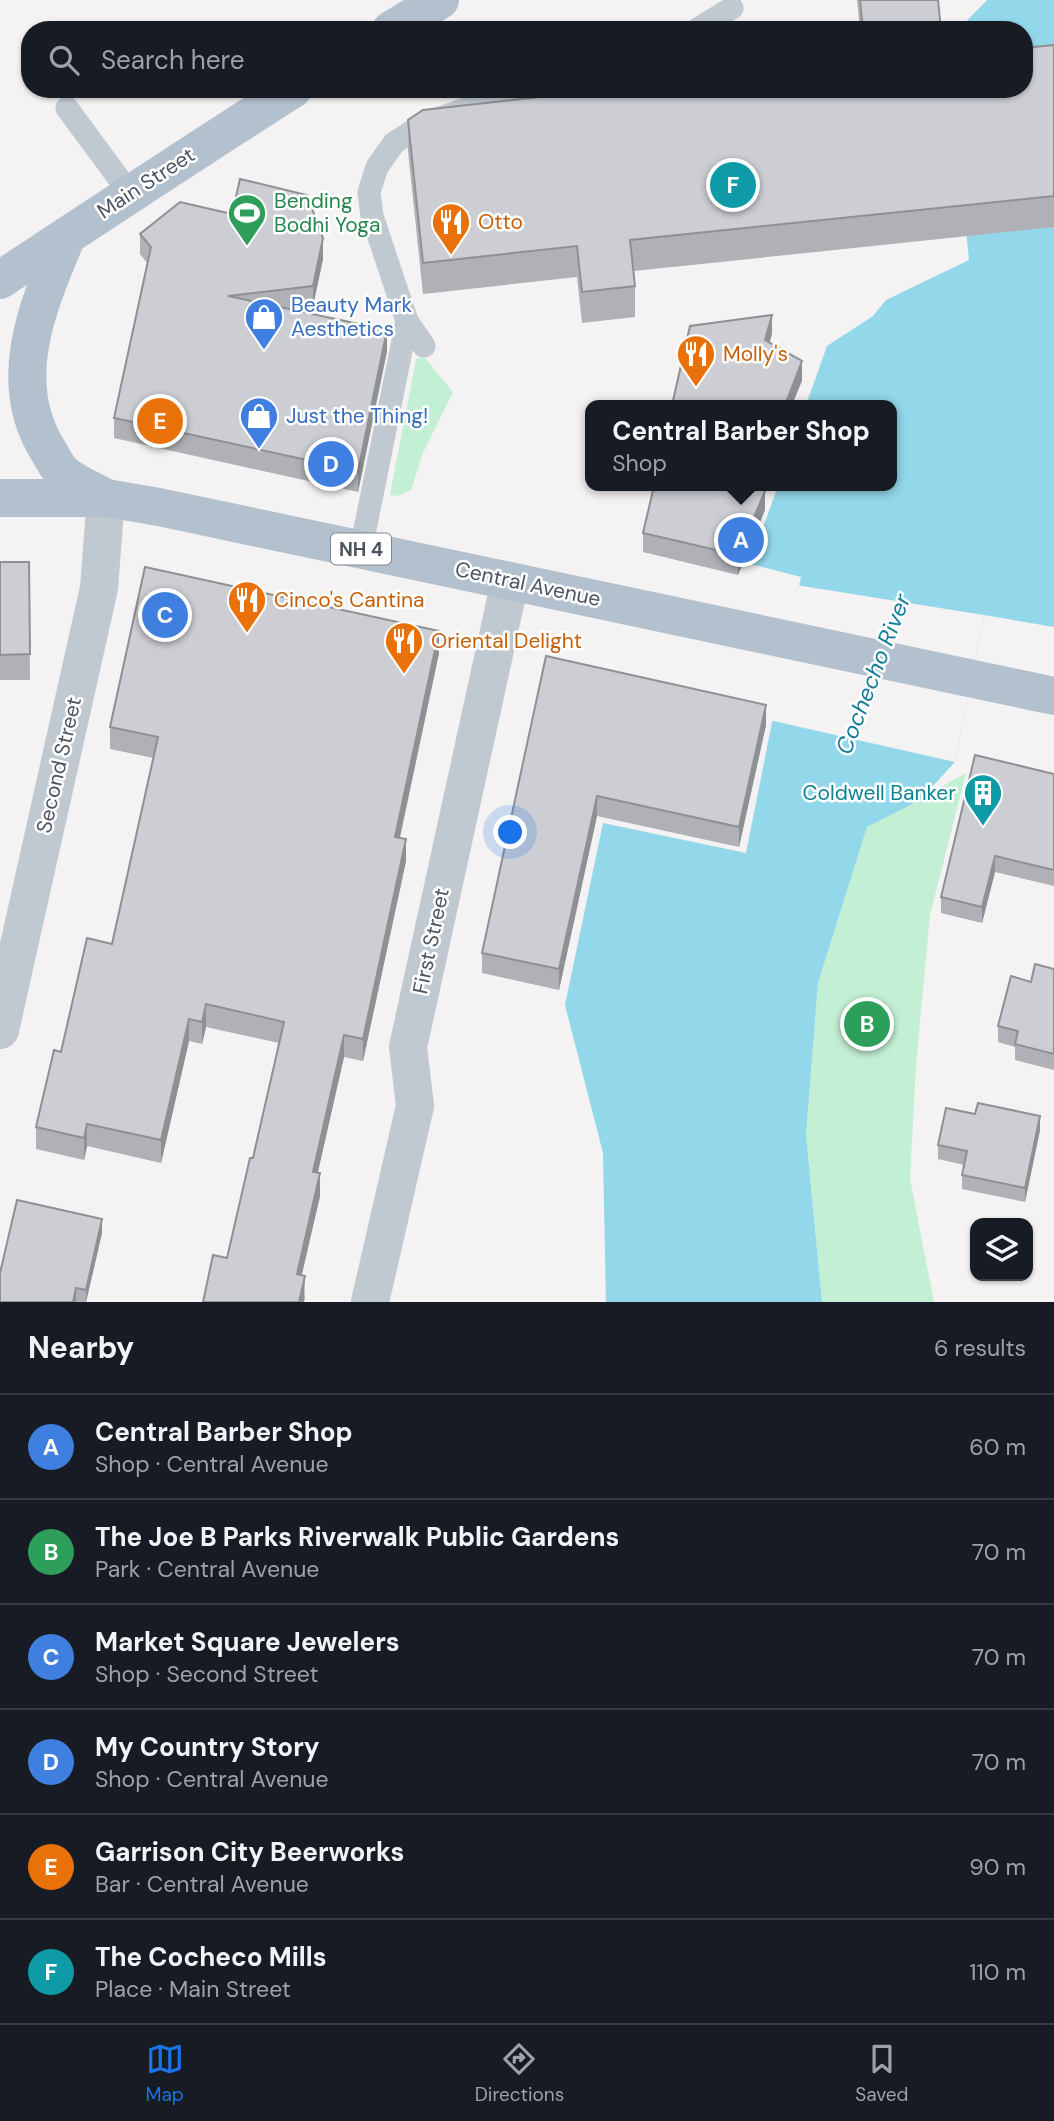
<!DOCTYPE html>
<meta charset="utf-8">
<style>
:root{--surface:#171b24;--page:#242831;--text:#f1f3f6;--muted:#9ea1a6;--line:#363941;--accent:#1a73e8}
body{margin:0;font-family:"DM Sans",sans-serif;background:var(--page);color:var(--text)}
.controls{position:absolute;right:21px;bottom:21px;display:grid;overflow:hidden;border-radius:14px;box-shadow:0 2px 5px #0004}
.controls button{width:63px;height:63px;display:grid;place-items:center;padding:0;border:0;border-bottom:2px solid var(--line);background:var(--surface);color:var(--text);font:35px sans-serif}
.you{position:absolute;left:511px;top:833px;width:24px;height:24px;margin:-18px;border:5px solid #fff;border-radius:50%;background:#1a73e8;box-shadow:0 0 0 10px #1a73e833}
.badge{display:grid;place-items:center;width:46px;height:46px;border-radius:50%;background:var(--accent);color:#fff;font-size:23px;font-weight:700}
.pin{position:absolute;translate:-50% -50%;border:4px solid #fff;box-shadow:0 2px 7px #0006}
.popup{position:absolute;left:585px;top:400px;width:312px;height:91px;box-sizing:border-box;display:grid;place-content:center;border-radius:14px;background:var(--surface);filter:drop-shadow(0 2px 5px #0005);font-size:23px;white-space:nowrap;color:var(--muted)}
.popup b{font-size:26px;color:var(--text)}
.popup::after{content:'';position:absolute;left:50%;top:100%;margin-left:-14px;border:14px solid transparent;border-top-color:var(--surface)}
.list{margin:0;padding:0;list-style:none}
h2{display:flex;justify-content:space-between;align-items:center;height:91px;margin:0;padding:0 28px;font-size:30px}
h2 small{font-size:23px;font-weight:400;color:var(--muted)}
.list li{display:grid;grid-template-columns:46px 1fr auto;gap:21px;align-items:center;box-sizing:border-box;height:105px;padding:0 28px;border-top:2px solid var(--line)}
.list b{display:block;font-size:26px;white-space:nowrap}
.list p{margin:0;font-size:23px;white-space:nowrap;color:var(--muted)}
.list em{font-size:23px;font-style:normal;color:var(--muted)}
.icon{flex:none;width:38px;height:38px;fill:none;stroke:currentColor;stroke-width:2;stroke-linecap:round;stroke-linejoin:round}
.map{position:relative;flex:none;width:1054px;height:1302px;overflow:hidden}
.search{position:absolute;background:var(--surface);box-shadow:0 2px 5px #0004;left:21px;right:21px;top:21px;height:77px;display:flex;align-items:center;gap:18px;box-sizing:border-box;padding:0 24px;border-radius:28px;color:var(--muted);font-size:26px}
.sheet{height:721px;background:var(--surface)}
nav{display:flex;justify-content:space-around;align-items:center;box-sizing:border-box;height:98px;border-top:2px solid var(--line);background:var(--surface);font-size:19px;color:var(--muted)}
nav a{display:grid;justify-items:center;gap:4px}
nav .on{color:var(--accent)}
.map>svg:first-child{display:block}
.green{fill:#c3efd4}
.water{fill:#92d7ea}
.pier{fill:#f4f2f2}
.lines{fill:none;stroke-linecap:round;stroke-linejoin:round}
.lane{stroke:#c0c9d0;stroke-width:23}
.street{stroke:#c0c9d0;stroke-width:38}
.primary{stroke:#b3c1cf;stroke-width:38}
.wall{fill:#afb1b6}
.shaded-wall{fill:#8f9094}
.building{fill:#ccced4;stroke:#8f9094;stroke-width:2}
.labels{text-anchor:middle;dominant-baseline:central;stroke-width:5;stroke-linejoin:round;paint-order:stroke}
.shield{fill:#fff;stroke:#80888f;stroke-width:2}
.shield-label{font-size:19px;font-weight:bold;fill:#4a555f}
.street-label{font-size:21px;fill:#4a555f;stroke:#fff}
.leisure-label{font-size:21px;fill:#27864d;stroke:#fff;text-anchor:start}
.food-label{font-size:21px;fill:#c56008;stroke:#fff;text-anchor:start}
.shop-label{font-size:21px;fill:#366cbe;stroke:#fff;text-anchor:start}
.culture-label{font-size:21px;fill:#0d838f;stroke:#fff;text-anchor:end}
.water-label{font-size:23px;font-style:italic;fill:#127d9b;stroke:#fff}
</style>
<div class="map">
<svg width="1054" height="1302" viewBox="0 0 1054 1302">
<rect width="100%" height="100%" fill="#f4f2f2"/>
<!-- green -->
<g class="green">
<path d="M424,357L453,392L423,453L411,490L399,496L390,495L416,359Z"/>
<path d="M966,773L930,915L916,1065L910,1179L934,1302H822L806,1135L818,983L867,827Z"/>
</g>
<!-- water -->
<path class="water" d="M987,0H1054V627L984,615L955,762L920,800L867,827L818,983L806,1135L822,1302H606L603,1153L565,1005L603,823L746,853L801,577L750,564L778,486H892V405H806L827,346L873,316L886,300L969,260L952,89H1024V30H958Z"/>
<!-- pier -->
<path class="pier" d="M796,585L984,615L955,762L769,720Z"/>
<g class="lines">
<!-- lane -->
<g class="lane">
<path d="M696,30L732,8"/>
<path d="M67,108L131,195"/>
<path d="M424,346L407,321L372,216L369,192L377,167L394,143L423,124L521,89"/>
<path d="M361,549L407,321"/>
</g>
<!-- street -->
<g class="street">
<path d="M0,1030L99,588L106,498"/>
<path d="M370,1302L415,1106L408,1047L510,581"/>
</g>
<!-- primary -->
<g class="primary">
<path d="M391,30L440,0"/>
<path d="M67,236C38,305 4,382 49,452C53,459 58,469 64,474C76,484 93,490 106,498"/>
<path d="M0,280C97,216 194,152 293,89"/>
<path d="M0,498H106L159,507L1054,696"/>
</g>
</g>
<!-- wall -->
<g class="wall">
<path d="M857,0H938L941,30H860Z"/>
<path d="M1054,45V227L634,271L635,286V317L582,323L577,277L423,294L408,151V120L555,95L554,89H1024Z"/>
<path d="M140,234L323,259L313,306L289,309L387,351L358,492L114,438V418L147,263L140,254Z"/>
<path d="M765,510L738,575L643,552V533Z"/>
<path d="M0,562H29L30,680H0Z"/>
<path d="M439,653L400,838L406,861L363,1061L344,1057L317,1173L320,1196L301,1275L305,1298L304,1302H203L227,1258L253,1158L279,1043L206,1027L202,1044L189,1041L161,1163L87,1146L84,1160L36,1149V1127L61,1052L112,944L153,758L110,749V727Z"/>
<path d="M546,656L766,725L739,847L597,816L559,990L482,973V953Z"/>
<path d="M1054,774V886L995,872L982,923L941,913V897Z"/>
<path d="M1054,969V1070L1015,1060V1047L998,1042V1026L1031,982Z"/>
<path d="M1040,1130L1025,1202L962,1189V1175L964,1165L938,1159V1145Z"/>
<path d="M102,1233L86,1302H0Z"/>
</g>
<!-- shaded-wall -->
<g class="shaded-wall">
<path d="M323,238V259L313,306V286Z"/>
<path d="M772,315V334L765,360V340Z"/>
<path d="M387,330V351L358,492V471Z"/>
<path d="M802,361V381L792,405H785Z"/>
<path d="M765,491V510L738,575V555Z"/>
<path d="M439,631V653L395,859V837Z"/>
<path d="M766,705V725L739,847V827Z"/>
<path d="M597,796V816L559,990V969Z"/>
<path d="M406,839V861L363,1061V1039Z"/>
<path d="M995,856V872L982,923V907Z"/>
<path d="M206,1004V1027L202,1044V1022Z"/>
<path d="M189,1019V1041L161,1163V1140Z"/>
<path d="M344,1035V1057L313,1194V1172Z"/>
<path d="M1040,1116V1130L1025,1202V1188Z"/>
<path d="M87,1124V1146L84,1160V1138Z"/>
<path d="M320,1173V1196L297,1296V1274Z"/>
<path d="M102,1219V1233L86,1302V1290Z"/>
<path d="M305,1276L304,1302H299Z"/>
<path d="M76,1288V1302H73Z"/>
</g>
<!-- building -->
<g class="building">
<path d="M860,0H938L941,30H863Z"/>
<path d="M1054,45V196L630,240L635,286L582,292L577,246L423,263L408,120L423,110L558,95V89H1024V48Z"/>
<path d="M240,179L307,195L323,238L313,286L228,296L387,330L358,471L114,418L151,247L140,234L180,202L232,214Z"/>
<path d="M772,315L765,340L802,361L785,405H672L690,326Z"/>
<path d="M654,486H753L765,491L738,555L643,533Z"/>
<path d="M0,562H29L30,654L0,655Z"/>
<path d="M145,567L439,631L395,837L406,839L363,1039L344,1035L313,1172L320,1173L297,1274L305,1276L299,1302H203L213,1255L227,1258L250,1158H253L284,1022L206,1004L202,1022L189,1019L161,1140L87,1124L84,1138L36,1127L54,1050L61,1052L87,938L112,944L158,737L110,727Z"/>
<path d="M546,656L766,705L739,827L597,796L559,969L482,953Z"/>
<path d="M975,755L1054,774V870L995,856L982,907L941,897Z"/>
<path d="M1035,964L1054,969V1054L1015,1044L1018,1031L998,1026L1011,976L1031,982Z"/>
<path d="M978,1103L1040,1116L1025,1188L962,1175L967,1151L938,1145L946,1108L975,1114Z"/>
<path d="M17,1200L102,1219L86,1290L76,1288L73,1302H0V1273Z"/>
</g>
<!-- icons -->
<defs>
<g id="stadium-pin" transform="scale(2.0125)"><path d="M0 17L-7.5 6A9.5 9.5 0 1 1 7.5 6Z" fill="#2e9e5b" stroke="#fff"/><path d="M0-5a6.5 5 0 1 0 0 10a6.5 5 0 1 0 0-10ZM-3.5-1.8h7v3.6h-7Z" fill="#fff"/></g>
<g id="restaurant-pin" transform="scale(2.0125)"><path d="M0 17L-7.5 6A9.5 9.5 0 1 1 7.5 6Z" fill="#e8710a" stroke="#fff"/><path d="M-5-6h1v4h1v-4h1v4h1v-4h1v5L-1.5 .5V6h-2V.5L-5-1ZM5-6V6H3V1.5H1.5Q1.5-4 5-6Z" fill="#fff"/></g>
<g id="shop-pin" transform="scale(2.0125)"><path d="M0 17L-7.5 6A9.5 9.5 0 1 1 7.5 6Z" fill="#3f7fe0" stroke="#fff"/><path d="M-5-2.5h2.3a2.7 3.5 0 0 1 5.4 0H5L5.5 6h-11ZM-1.5-2.5h3a1.5 2.3 0 0 0-3 0Z" fill="#fff"/></g>
<g id="building-pin" transform="scale(2.0125)"><path d="M0 17L-7.5 6A9.5 9.5 0 1 1 7.5 6Z" fill="#0f9aa8" stroke="#fff"/><path d="M-4-6H4V6H1V3H-1V6H-4ZM-2.5-4.3h1.7v1.8h-1.7ZM.8-4.3h1.7v1.8H.8ZM-2.5-1h1.7V.8h-1.7ZM.8-1h1.7V.8H.8Z" fill="#fff"/></g>
</defs>
<g fill-rule="evenodd">
<use href="#stadium-pin" x="247" y="213"/>
<use href="#restaurant-pin" x="451" y="222"/>
<use href="#shop-pin" x="264" y="317"/>
<use href="#restaurant-pin" x="696" y="354"/>
<use href="#shop-pin" x="259" y="416"/>
<use href="#restaurant-pin" x="247" y="600"/>
<use href="#restaurant-pin" x="404" y="641"/>
<use href="#building-pin" x="983" y="793"/>
</g>
<g class="labels">
<!-- shield labels -->
<rect class="shield" x="331" y="533.5" width="60" height="31" rx="5"/>
<g class="shield-label">
<text x="361" y="549">NH 4</text>
</g>
<!-- street labels -->
<g class="street-label">
<text transform="translate(146 183) rotate(-33)">Main Street</text>
<text transform="translate(528 584) rotate(12)">Central Avenue</text>
<text transform="translate(59 765) rotate(-77)">Second Street</text>
<text transform="translate(431 941) rotate(-78)">First Street</text>
</g>
<!-- leisure labels -->
<g class="leisure-label">
<text x="274" y="201">Bending<tspan x="274" dy="24">Bodhi Yoga</tspan></text>
</g>
<!-- food labels -->
<g class="food-label">
<text x="478" y="222">Otto</text>
<text x="723" y="354">Molly's</text>
<text x="274" y="600">Cinco's Cantina</text>
<text x="431" y="641">Oriental Delight</text>
</g>
<!-- shop labels -->
<g class="shop-label">
<text x="291" y="305">Beauty Mark<tspan x="291" dy="24">Aesthetics</tspan></text>
<text x="286" y="416">Just the Thing!</text>
</g>
<!-- culture labels -->
<g class="culture-label">
<text x="956" y="793">Coldwell Banker</text>
</g>
<!-- water labels -->
<g class="water-label">
<text transform="translate(873 674) rotate(-69)">Cochecho River</text>
</g>
</g>
</svg>
<div class="controls">
<button><svg class="icon" aria-label="layers" viewBox="0 0 24 24"><path d="M12 4l9 5-9 5-9-5zM3 14l9 5 9-5"/></svg></button>
</div>
<div class="you"></div>
<div class="pin badge" style="left:741px;top:540px;background:#3f7fe0">A</div>
<div class="popup"><b>Central Barber Shop</b>Shop</div>
<div class="pin badge" style="left:867px;top:1024px;background:#2e9e5b">B</div>
<div class="pin badge" style="left:165px;top:615px;background:#3f7fe0">C</div>
<div class="pin badge" style="left:331px;top:464px;background:#3f7fe0">D</div>
<div class="pin badge" style="left:160px;top:421px;background:#e8710a">E</div>
<div class="pin badge" style="left:733px;top:185px;background:#0f9aa8">F</div>
<div class="search"><svg class="icon" aria-label="search" viewBox="0 0 24 24"><circle cx="10" cy="10" r="6"/><path d="M15 15l6 6"/></svg>Search here</div>
</div>
<section class="sheet">
<h2>Nearby<small>6 results</small></h2>
<ul class="list">
<li><span class="badge" style="background:#3f7fe0">A</span><div><b>Central Barber Shop</b><p>Shop · Central Avenue</p></div><em>60 m</em></li>
<li><span class="badge" style="background:#2e9e5b">B</span><div><b>The Joe B Parks Riverwalk Public Gardens</b><p>Park · Central Avenue</p></div><em>70 m</em></li>
<li><span class="badge" style="background:#3f7fe0">C</span><div><b>Market Square Jewelers</b><p>Shop · Second Street</p></div><em>70 m</em></li>
<li><span class="badge" style="background:#3f7fe0">D</span><div><b>My Country Story</b><p>Shop · Central Avenue</p></div><em>70 m</em></li>
<li><span class="badge" style="background:#e8710a">E</span><div><b>Garrison City Beerworks</b><p>Bar · Central Avenue</p></div><em>90 m</em></li>
<li><span class="badge" style="background:#0f9aa8">F</span><div><b>The Cocheco Mills</b><p>Place · Main Street</p></div><em>110 m</em></li>
</ul>
</section>
<nav>
<a class="on"><svg class="icon" aria-label="map" viewBox="0 0 24 24"><path d="M3 6l6-2 6 2 6-2v14l-6 2-6-2-6 2zM9 4v14M15 6v14"/></svg>Map</a>
<a><svg class="icon" aria-label="directions" viewBox="0 0 24 24"><path d="M12 3l9 9-9 9-9-9zM9 14v-3h6M13 9l2 2-2 2"/></svg>Directions</a>
<a><svg class="icon" aria-label="saved" viewBox="0 0 24 24"><path d="M7 4h10v16l-5-4-5 4z"/></svg>Saved</a>
</nav>
